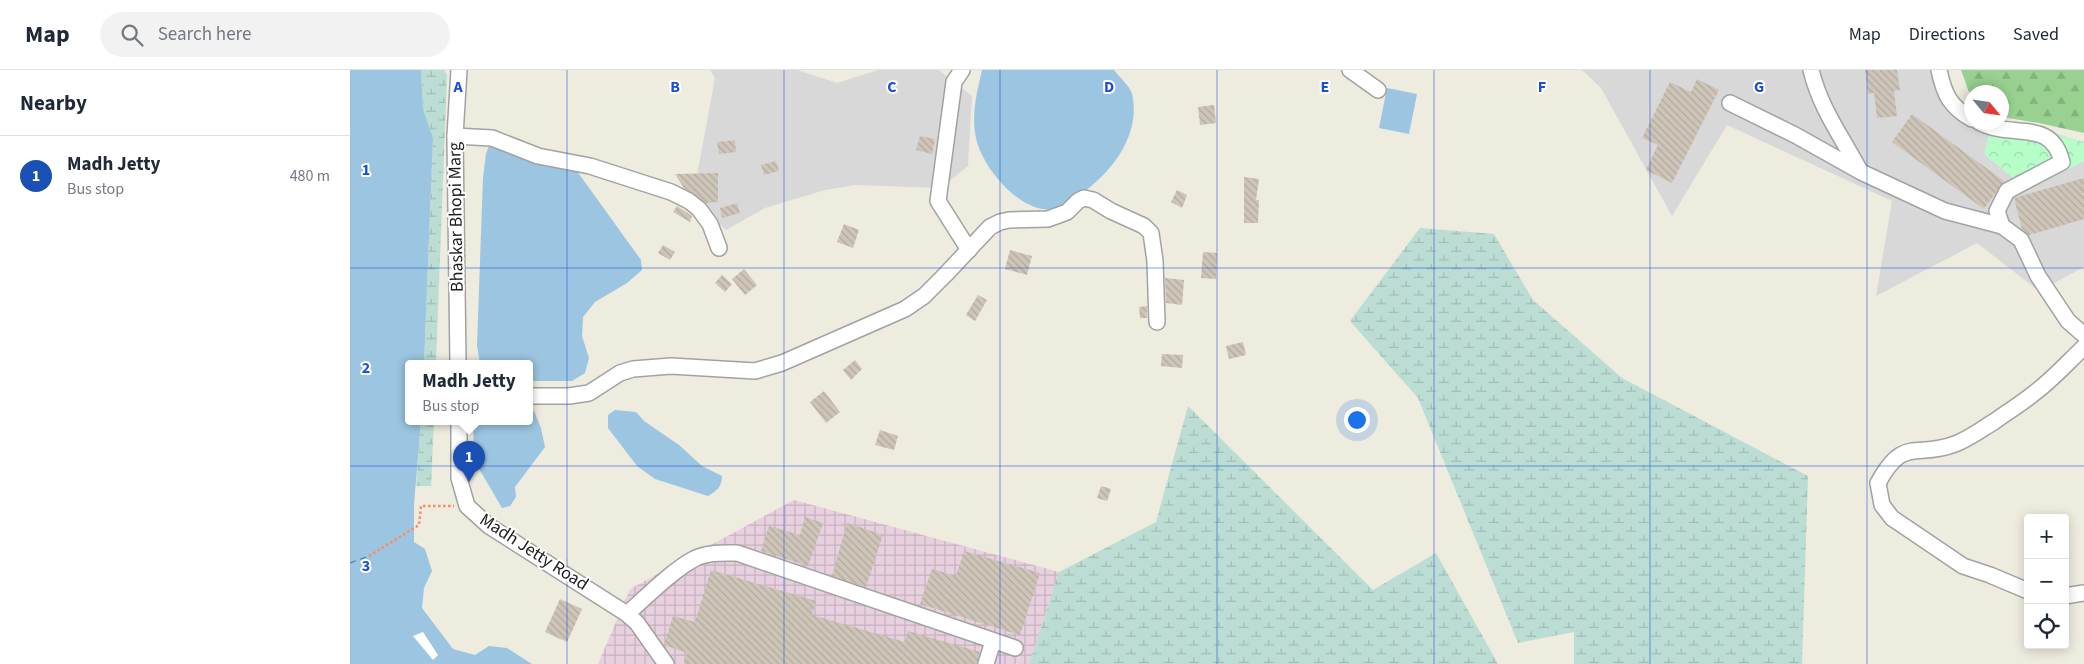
<!DOCTYPE html>
<meta charset="utf-8">
<style>
:root{--surface:#fff;--page:#f2f2f3;--text:#1f2937;--muted:#747a83;--line:#e0e1e3;--accent:#c62000}
body{margin:0;font-family:"Source Sans 3",sans-serif;background:var(--page);color:var(--text)}
.controls{position:absolute;right:15px;bottom:15px;display:grid;overflow:hidden;border-radius:5px;box-shadow:0 2px 12px #0003}
.controls button{width:45px;height:45px;display:grid;place-items:center;padding:0;border:0;border-bottom:1px solid var(--line);background:var(--surface);color:var(--text);font:25px sans-serif}
.compass{position:absolute;left:1614px;top:15px;width:45px;height:45px;border-radius:50%;background:var(--surface);box-shadow:0 2px 12px #0003;rotate:119deg}
.you{position:absolute;left:1006px;top:349px;width:18px;height:18px;margin:-12px;border:4px solid #fff;border-radius:50%;background:#1a73e8;box-shadow:0 0 0 8px #1a73e833}
.badge{display:grid;place-items:center;width:32px;height:32px;border-radius:50%;background:var(--accent);color:#fff;font-size:16px;font-weight:700}
.pin{position:absolute;translate:-50% -41px;filter:drop-shadow(0 1px 2px #0008)}
.pin::after{content:'';position:absolute;top:26px;width:18px;height:15px;background:inherit;clip-path:polygon(0 0,100% 0,50% 100%)}
.popup{position:absolute;left:55px;top:290px;width:128px;height:65px;box-sizing:border-box;display:grid;place-content:center;border-radius:5px;background:var(--surface);filter:drop-shadow(0 1px 4px #0005);font-size:16px;white-space:nowrap;color:var(--muted)}
.popup b{font-size:19px;color:var(--text)}
.popup::after{content:'';position:absolute;left:50%;top:100%;margin-left:-10px;border:10px solid transparent;border-top-color:var(--surface)}
.list{margin:0;padding:0;list-style:none}
h2{display:flex;justify-content:space-between;align-items:center;height:65px;margin:0;padding:0 20px;font-size:21px}
h2 small{font-size:16px;font-weight:400;color:var(--muted)}
.list li{display:grid;grid-template-columns:32px 1fr auto;gap:15px;align-items:center;box-sizing:border-box;height:80px;padding:0 20px;border-top:1px solid var(--line)}
.list b{display:block;font-size:19px;white-space:nowrap}
.list p{margin:0;font-size:16px;white-space:nowrap;color:var(--muted)}
.list em{font-size:16px;font-style:normal;color:var(--muted)}
.icon{flex:none;width:28px;height:28px;fill:none;stroke:currentColor;stroke-width:2;stroke-linecap:round;stroke-linejoin:round}
.map{position:relative;flex:none;width:1734px;height:594px;overflow:hidden}
header{display:flex;align-items:center;gap:30px;box-sizing:border-box;height:70px;padding:0 25px;background:var(--surface);border-bottom:1px solid var(--line)}
header strong{font-size:24px}
nav{display:flex;gap:28px;margin-inline-start:auto;font-size:18px}
.search{width:350px;height:45px;background:var(--page);display:flex;align-items:center;gap:12px;box-sizing:border-box;padding:0 18px;border-radius:28px;color:var(--muted);font-size:19px}
main{display:flex}
aside{flex:1;background:var(--surface)}
.map>svg:first-child{display:block}
.residential{fill:#d9d8d8}
.industrial{fill:url(#industrial-grid)}
.forest{fill:url(#forest-firs)}
.wetland{fill:url(#wetland-marsh)}
.park{fill:url(#park-crowns)}
.water{fill:#9bc5e0}
.pier{fill:#fff}
.lines{fill:none;stroke-linecap:round;stroke-linejoin:round}
.ferry{stroke:#4167b1;stroke-width:1;stroke-dasharray:6 5;stroke-linecap:butt}
.building{fill:url(#building-back-hatch)}
.minor-casing{stroke:#a2a2a2;stroke-width:18}
.path{stroke:#ff8a5f;stroke-width:2.5;stroke-dasharray:2.5 2.5;stroke-linecap:butt}
.minor{stroke:#fff;stroke-width:15}
.grid{fill:none;stroke:#1d4ed8;stroke-width:1;stroke-opacity:0.55}
.labels{text-anchor:middle;dominant-baseline:central;stroke-width:4;stroke-linejoin:round;paint-order:stroke}
.street-label{font-size:18px;fill:#1b1b1b;stroke:#fff}
.grid-label{font-size:16px;text-anchor:middle;font-weight:bold;fill:#1d4ed8;stroke:#fff;stroke-width:4;stroke-linejoin:round;paint-order:stroke}
</style>
<header>
<strong>Map</strong>
<div class="search"><svg class="icon" aria-label="search" viewBox="0 0 24 24"><circle cx="10" cy="10" r="6"/><path d="M15 15l6 6"/></svg>Search here</div>
<nav><a>Map</a><a>Directions</a><a>Saved</a></nav>
</header>
<main>
<aside>
<h2>Nearby<small></small></h2>
<ul class="list">
<li><span class="badge" style="background:#1a4fb4">1</span><div><b>Madh Jetty</b><p>Bus stop</p></div><em>480 m</em></li>
</ul>
</aside>
<div class="map">
<svg width="1734" height="594" viewBox="0 0 1734 594">
<defs>
<pattern id="industrial-grid" width="8" height="8" patternUnits="userSpaceOnUse" patternTransform="scale(1.25)"><rect width="8" height="8" fill="#e8d0df"/><path d="M0 4h8M4 0v8" fill="none" stroke="#c6b2bf"/></pattern>
<pattern id="forest-firs" width="22" height="20" patternUnits="userSpaceOnUse" patternTransform="scale(1.25)"><rect width="22" height="20" fill="#98d190"/><path d="M5 1l3.5 6h-7zM16 11l3.5 6h-7z" fill="#82b37c"/></pattern>
<pattern id="wetland-marsh" width="20" height="14" patternUnits="userSpaceOnUse" patternTransform="scale(1.25)"><rect width="20" height="14" fill="#bbddd3"/><path d="M1 5h8M5 5V1M11 12h8M15 12V8" fill="none" stroke="#a0bdb5"/></pattern>
<pattern id="park-crowns" width="20" height="18" patternUnits="userSpaceOnUse" patternTransform="scale(1.25)"><rect width="20" height="18" fill="#b6fec8"/><path d="M2 6a3 3 0 1 1 6 0M12 15a3 3 0 1 1 6 0" fill="none" stroke="#9cd9ab"/></pattern>
<pattern id="building-back-hatch" width="6" height="6" patternUnits="userSpaceOnUse" patternTransform="scale(1.25)"><rect width="6" height="6" fill="#cec5b8"/><path d="M-1 5l2 2M0 0l6 6M5-1l2 2" fill="none" stroke="#b0a99e"/></pattern>
</defs>
<rect width="100%" height="100%" fill="#eeebdf"/>
<!-- residential -->
<g class="residential">
<path d="M360,0H447L487,13L528,0H589L622,26L618,96L591,118L506,115L475,120L415,138L376,160L347,133V105L365,8Z"/>
<path d="M1232,0H1594L1612,35L1621,39L1622,52L1652,51L1684,57L1734,72V197L1689,221L1627,173L1526,226L1542,131L1377,55L1322,146L1251,18Z"/>
</g>
<!-- industrial -->
<path class="industrial" d="M444,430L709,502L679,594H248L280,519Z"/>
<!-- forest -->
<path class="forest" d="M1611,0H1734V63L1689,53L1652,47V22H1622L1621,24L1619,22Z"/>
<!-- wetland -->
<g class="wetland">
<path d="M71,0H94L97,5L86,293H74L83,68L73,39Z"/>
<path d="M1070,158L1144,164L1183,230L1272,308L1458,406L1452,594H1224V562L1168,573L1068,328L1000,251Z"/>
<path d="M838,336L1023,520L1086,483L1148,594H679L709,502L806,452Z"/>
<path d="M71,351H84L81,416H66Z"/>
</g>
<!-- park -->
<path class="park" d="M1652,51L1734,72V91L1689,114H1671L1634,84L1642,53Z"/>
<!-- water -->
<g class="water">
<path d="M0,0H71L73,39L83,68L74,293H59V351H71L64,434V472L75,479L82,501L74,518L72,538L103,579L125,585L139,576L157,578L182,594H0Z"/>
<path d="M632,0H764C769,7 780,16 782,24C792,67 758,107 725,128C720,131 714,137 709,138C674,149 632,98 626,68C621,45 627,22 632,0Z"/>
<path d="M1037,18L1067,24L1059,64L1029,58Z"/>
<path d="M140,73L224,97L291,190L292,200L277,213L245,232L233,247L232,266L239,288L235,303L222,311H179V293H130L127,276L133,108L136,84Z"/>
<path d="M265,340L286,342L294,351L329,375L352,396L372,406C372,416 367,421 358,426L305,409L287,396L258,358V345Z"/>
<path d="M179,341H184L191,358L195,377L165,417L166,427L160,436L152,438L124,390L123,351H179Z"/>
</g>
<!-- pier -->
<path class="pier" d="M73,562L88,585L83,590L63,566Z"/>
<g class="lines">
<!-- ferry -->
<path class="ferry" d="M0,493L19,486"/>
</g>
<!-- building -->
<g class="building">
<path d="M1515,0H1547L1550,20L1544,21L1547,46L1527,48L1524,23L1518,24Z"/>
<path d="M1347,9L1369,20L1322,113L1296,100L1308,75L1292,68L1320,12L1341,22Z"/>
<path d="M864,35L866,53L850,55L848,37Z"/>
<path d="M1562,44L1654,111L1634,139L1542,72Z"/>
<path d="M570,66L585,69L582,84L566,80Z"/>
<path d="M385,70L386,82L369,84L367,72Z"/>
<path d="M426,91L429,101L414,105L411,95Z"/>
<path d="M368,103V132L356,133L334,118L325,104Z"/>
<path d="M894,107L909,109L906,130H909L908,153H894Z"/>
<path d="M1734,108V149L1679,165L1672,159L1664,128Z"/>
<path d="M827,120L837,125L832,138L821,132Z"/>
<path d="M387,133L390,143L372,148L370,138Z"/>
<path d="M327,136L342,146L340,152L323,142Z"/>
<path d="M494,154L509,160L503,178L487,172Z"/>
<path d="M313,175L325,182L320,190L308,183Z"/>
<path d="M660,180L682,186L677,205L655,199Z"/>
<path d="M853,182L867,183L866,209L851,208Z"/>
<path d="M394,199L407,215L395,225L382,209Z"/>
<path d="M372,205L382,214L375,222L365,213Z"/>
<path d="M815,208L834,210L832,235L816,233Z"/>
<path d="M628,225L637,230L625,251L616,245Z"/>
<path d="M797,236V248H790L789,237Z"/>
<path d="M893,272L896,285L879,289L876,276Z"/>
<path d="M812,284L833,285L832,298L811,296Z"/>
<path d="M505,290L512,299L501,310L493,300Z"/>
<path d="M474,321L490,342L476,353L460,332Z"/>
<path d="M530,360L548,366L544,380L525,375Z"/>
<path d="M751,416L761,419L757,431L747,428Z"/>
<path d="M455,447L473,453L458,496L411,481L419,456L450,465Z"/>
<path d="M497,453L533,465L516,517L482,506Z"/>
<path d="M614,481L690,503L670,565L570,534L582,499L606,506Z"/>
<path d="M361,500L466,531L462,545L555,572L558,561L630,582L627,594H334L337,583L314,575L323,546L345,552Z"/>
<path d="M210,529L232,539L217,572L195,562Z"/>
</g>
<g class="lines">
<!-- minor casing -->
<g class="minor-casing">
<g id="minor">
<path d="M612,0L604,12L588,131L619,180"/>
<path d="M1000,0L1028,20"/>
<path d="M1461,0C1470,38 1492,67 1510,101"/>
<path d="M1589,0C1594,24 1600,37 1622,49"/>
<path d="M1380,33L1445,65L1511,102L1595,141L1652,156L1647,141L1657,121L1712,92C1701,47 1662,70 1629,52"/>
<path d="M105,66L142,68L188,86L240,96L321,122L339,131L349,139L360,154L369,178"/>
<path d="M1652,156L1671,170L1688,206L1718,251L1734,265"/>
<path d="M108,293L105,66L109,0"/>
<path d="M179,326H219L239,323L270,303L283,299L321,296L405,301L432,293L555,239L574,226L596,204L640,157L650,152L659,150L698,149L717,142L728,131L734,128L743,130L761,141L794,156L801,163L805,191L807,252"/>
<path d="M109,351V408L117,436L139,456L277,544L287,553L316,594"/>
<path d="M1678,521L1640,505L1613,496L1542,448L1532,435L1528,413C1554,365 1566,389 1605,374C1619,369 1632,359 1645,351C1657,342 1671,334 1683,324C1701,311 1717,293 1734,277"/>
<path d="M1715,526L1734,523"/>
<path d="M277,544C296,527 323,500 344,489C357,482 373,483 387,483L665,578"/>
<path d="M636,594L643,571"/>
</g>
</g>
<!-- path -->
<path class="path" d="M19,486L69,455L71,436H104"/>
<!-- minor -->
<use href="#minor" class="minor"/>
</g>
<!-- grid -->
<path class="grid" d="M217,0V594M434,0V594M650,0V594M867,0V594M1084,0V594M1300,0V594M1517,0V594M0,198H1734M0,396H1734"/>
<g class="labels">
<!-- street labels -->
<g class="street-label">
<text transform="translate(106 147) rotate(-91)">Bhaskar Bhopi Marg</text>
<text transform="translate(184 482) rotate(33)">Madh Jetty Road</text>
</g>
</g>
<g class="grid-label">
<text x="108" y="22">A</text>
<text x="325" y="22">B</text>
<text x="542" y="22">C</text>
<text x="759" y="22">D</text>
<text x="975" y="22">E</text>
<text x="1192" y="22">F</text>
<text x="1409" y="22">G</text>
<text x="16" y="105">1</text>
<text x="16" y="303">2</text>
<text x="16" y="501">3</text>
</g>
</svg>
<div class="controls">
<button>+</button>
<button>−</button>
<button><svg class="icon" aria-label="locate" viewBox="0 0 24 24"><circle cx="12" cy="12" r="6"/><path d="M12 2v4M12 18v4M2 12h4M18 12h4"/></svg></button>
</div>
<svg class="compass" viewBox="-18 -18 36 36"><path d="M0-13l5 13h-10z" fill="#e53935"/><path d="M0 13l5-13h-10z" fill="#747a83"/></svg>
<div class="you"></div>
<div class="pin badge" style="left:119px;top:412px;background:#1a4fb4">1</div>
<div class="popup"><b>Madh Jetty</b>Bus stop</div>
</div>
</main>
